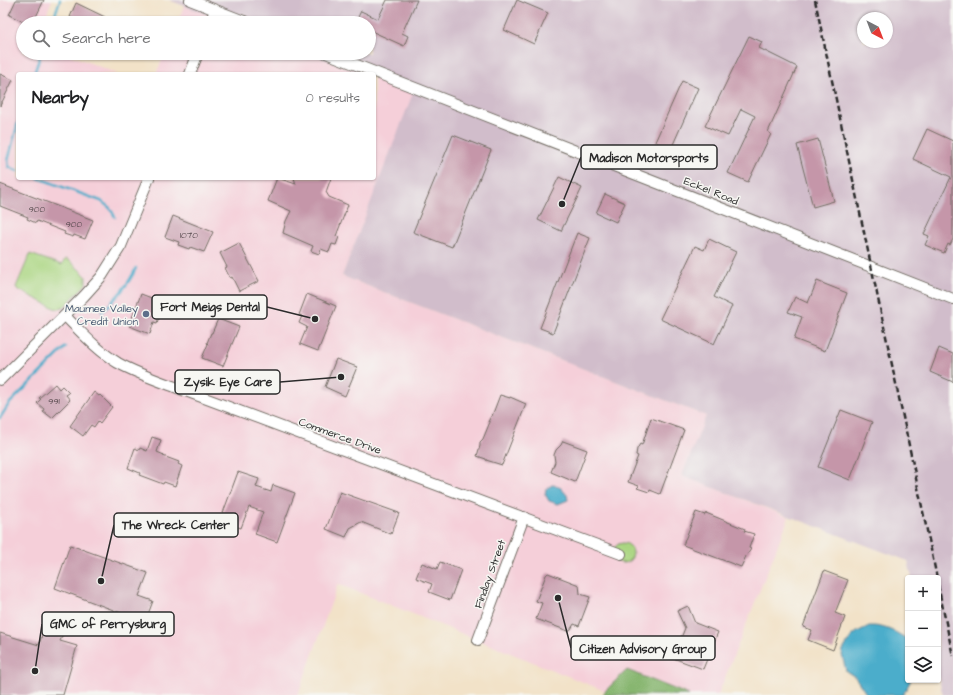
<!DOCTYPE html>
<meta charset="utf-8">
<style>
:root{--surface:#fff;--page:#f2f2f2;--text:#202124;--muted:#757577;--line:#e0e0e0}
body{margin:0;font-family:"Architects Daughter",sans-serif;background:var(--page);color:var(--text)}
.controls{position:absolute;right:12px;bottom:12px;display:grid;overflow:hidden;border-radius:4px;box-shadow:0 1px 3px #0004}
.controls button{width:36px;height:36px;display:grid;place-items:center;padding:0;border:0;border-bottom:1px solid var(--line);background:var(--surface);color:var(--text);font:20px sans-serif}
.compass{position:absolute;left:857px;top:12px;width:36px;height:36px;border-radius:50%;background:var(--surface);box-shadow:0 1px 3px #0004;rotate:138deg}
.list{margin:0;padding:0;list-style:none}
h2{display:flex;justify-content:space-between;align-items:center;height:52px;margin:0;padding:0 16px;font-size:17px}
h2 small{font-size:13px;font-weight:400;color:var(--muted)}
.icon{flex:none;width:22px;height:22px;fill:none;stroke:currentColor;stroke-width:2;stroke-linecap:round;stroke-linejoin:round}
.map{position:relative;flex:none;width:953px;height:695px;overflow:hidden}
.search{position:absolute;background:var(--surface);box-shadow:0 1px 3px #0004;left:16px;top:16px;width:360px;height:44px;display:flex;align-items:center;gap:10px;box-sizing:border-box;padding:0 14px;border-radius:22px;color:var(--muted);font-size:15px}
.panel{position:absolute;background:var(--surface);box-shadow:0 1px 3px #0004;left:16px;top:72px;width:360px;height:108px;border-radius:4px}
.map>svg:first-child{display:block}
.built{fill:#f5cfd9}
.industrial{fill:#d1bdcb;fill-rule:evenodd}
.green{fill:#aad581;stroke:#6a8056}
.forest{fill:#87b66f;stroke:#59704d}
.water{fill:#4cadcb;stroke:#3c6c7b}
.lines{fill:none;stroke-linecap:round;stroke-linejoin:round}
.stream{stroke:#4cadcb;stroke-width:2.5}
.building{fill:#c596a9}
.street-casing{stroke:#716b62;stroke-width:12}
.street{stroke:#fff;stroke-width:10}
.rail{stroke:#2b2b2b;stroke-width:2.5;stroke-dasharray:6 3;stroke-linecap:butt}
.service-dot{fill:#5c6f8a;stroke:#f6f6f2;stroke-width:1.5}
.labels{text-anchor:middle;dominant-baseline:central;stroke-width:3;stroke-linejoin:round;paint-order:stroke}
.number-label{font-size:9px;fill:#52464a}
.street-label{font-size:11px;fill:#2b2b2b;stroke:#f6f6f2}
.service-label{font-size:11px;fill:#4e5e75;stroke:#f6f6f2;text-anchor:end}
.leader{fill:none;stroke:#2b2b2b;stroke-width:1.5}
.callout-dot{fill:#2b2b2b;stroke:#f6f6f2;stroke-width:1.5}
.callout{fill:#f6f6f2;stroke:#2b2b2b;stroke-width:1.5}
.callout-label{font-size:12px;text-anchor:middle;font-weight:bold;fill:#2b2b2b}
</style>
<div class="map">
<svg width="953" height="695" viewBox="0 0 953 695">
<rect width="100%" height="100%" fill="#f6f6f2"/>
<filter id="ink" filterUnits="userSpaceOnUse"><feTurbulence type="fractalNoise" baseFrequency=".025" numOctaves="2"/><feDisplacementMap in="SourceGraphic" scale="8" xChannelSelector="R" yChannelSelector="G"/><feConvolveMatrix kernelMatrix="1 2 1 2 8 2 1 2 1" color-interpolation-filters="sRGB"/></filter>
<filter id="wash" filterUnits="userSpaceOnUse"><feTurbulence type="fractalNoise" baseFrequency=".012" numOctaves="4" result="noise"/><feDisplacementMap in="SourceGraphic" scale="16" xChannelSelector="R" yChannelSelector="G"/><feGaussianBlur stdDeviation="0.9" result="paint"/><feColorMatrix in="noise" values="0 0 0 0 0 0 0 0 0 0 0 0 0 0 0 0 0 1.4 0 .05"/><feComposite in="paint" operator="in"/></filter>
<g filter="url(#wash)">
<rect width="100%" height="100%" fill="#f2e2c8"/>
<!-- built -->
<g class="built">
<path d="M0,0H52L43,23H23V53H65L118,74H18V178H374V78L414,93L342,276L706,416L683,476L789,517L718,695H615L338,584L298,695H0Z"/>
<path d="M184,6L229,23H177Z"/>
<path d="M165,53H308L363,74H156Z"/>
</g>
<!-- industrial -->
<path class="industrial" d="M169,0H953V695H943L938,677V578H912L908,561L682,476L706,416L342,276L413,93L374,78V74H363L308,53H369V23H229ZM863,18H887V42H863Z"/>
<!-- green -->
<g class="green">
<path d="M30,254L62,265L65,259L70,261L86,276V284L64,307L60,309L54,308L17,289L16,287Z"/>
<circle cx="623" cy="553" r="10"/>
</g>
<!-- forest -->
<path class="forest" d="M627,670L689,695H603L605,691Z"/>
<!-- water -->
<g class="water">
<path d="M552,485L559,486L567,495L568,500L558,504L549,501L545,494L546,489Z"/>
<path d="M869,626C883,625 897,632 908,640V680H911L903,695H867L855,677L846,671L842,655L843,650L851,637L857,632Z"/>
</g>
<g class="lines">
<!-- stream -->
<g class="stream">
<path d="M52,23L60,0"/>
<path d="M34,74L41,53"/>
<path d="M18,122L8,161L9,167L18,171"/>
<path d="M38,178L101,201L110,208L115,217"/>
<path d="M102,312C116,298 128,286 136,268"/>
<path d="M0,418L9,404L66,347"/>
</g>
</g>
<g id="blocks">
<!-- building -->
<g class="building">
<path d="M16,0H44L33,23H26L9,15Z"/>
<path d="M387,0H417L402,33L408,36L404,46L369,30V23H355L361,11L378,19Z"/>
<path d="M517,0L548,13L534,44L504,30Z"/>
<path d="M76,3L105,17L102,23H83L70,17Z"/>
<path d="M749,36L762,42L759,48L797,67L768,132L771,134L748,182L728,173L755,116L741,109L728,136L705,126Z"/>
<path d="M0,74L13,80L0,106Z"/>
<path d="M682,81L698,88L671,149L655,142Z"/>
<path d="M927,129L953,141V239L950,245L948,244L944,253L925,245L929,236L924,234L951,177L913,159Z"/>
<path d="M453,135L491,150L452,247L413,232Z"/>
<path d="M818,139L834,201L813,207L797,145Z"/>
<path d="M559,177L582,188L561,231L538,220Z"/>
<path d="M277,178L296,184L294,178H331L326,192L329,197L348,205L336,236L339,237L336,245L332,244L329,252L321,249L319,254L311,251L313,246L283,233L286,221L291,211L268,201Z"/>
<path d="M0,184L93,220L85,239L74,235L73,237L64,234L65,232L37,221L36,223L27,219L28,217L0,206Z"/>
<path d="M605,194L625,203L616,222L596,213Z"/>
<path d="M173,216L213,232L204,252L190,247L189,249L178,245L179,242L165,237Z"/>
<path d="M577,233L590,238L553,333L540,328Z"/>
<path d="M709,239L736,252L714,297L732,306L714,344L660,319L695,246L704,250Z"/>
<path d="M239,243L259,281L239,291L232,277L230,278L225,268L227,267L220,253Z"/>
<path d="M817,281L847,293L825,351L794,339L802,317L788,312L795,297L808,303Z"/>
<path d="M141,294L162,302L157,313L160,314L157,323L154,322L150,334L129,326Z"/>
<path d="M307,294L336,306L318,351L300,344L307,327L299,323L302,316L299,315Z"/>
<path d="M218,319L239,327L223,366L202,358L208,344L207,343L211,333H212Z"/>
<path d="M939,348L953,354V382L930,372Z"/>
<path d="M336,359L357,367L345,396L325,387Z"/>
<path d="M55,384L59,389L62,386L69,393L66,395L70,400L52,418L43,411L44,409L37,403L41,399L39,398Z"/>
<path d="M94,392L99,396L100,395L112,407L100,423L98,421L94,427L91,425L83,436L70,426Z"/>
<path d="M500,395L510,398V397L526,404L502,465L486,460V459L477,456L480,446V442L483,439L490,422H488L491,416H492Z"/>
<path d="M841,410L872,422L850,480L818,467Z"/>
<path d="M651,418L684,430L660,494L650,490L649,492L637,488L639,486L628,482L638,456L636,455L637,449L640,444L642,445Z"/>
<path d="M152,437L161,440L157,452L164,455L163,456L179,462L178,464L182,466L175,486L164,482L163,484L139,475L140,473L128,468L135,448L139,450L140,448L147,451Z"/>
<path d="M563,441L587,450L575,482L551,472L555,462L554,455L556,450L561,445Z"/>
<path d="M238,472L259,479L256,487L271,492L273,485L295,493L277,542L255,534L263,512L249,507L241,528L220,521Z"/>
<path d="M340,492L399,513L391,534L361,522L350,528L346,537L326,529Z"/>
<path d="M696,512L705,515L706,513L745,529L744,531L754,534L749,548L751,549L747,555L746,556L741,567L683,545Z"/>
<path d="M70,545L148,573L139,596L153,601L145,622L55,588Z"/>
<path d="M440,562L461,570L450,600L429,592L432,584L416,578L422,563L437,569Z"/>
<path d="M824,571L848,580L835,613L845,617L833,650L808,640L812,630L803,627Z"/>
<path d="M548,573L579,585L580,594L590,597L579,626L574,624L571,629L568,631L536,619L542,603L536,601L546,575Z"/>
<path d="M688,606L695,623L718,632L703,669L673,658L685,628L677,611Z"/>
<path d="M44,628L63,634L60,641L77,646L63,695H0V633L39,645Z"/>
</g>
</g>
</g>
<g filter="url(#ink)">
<use href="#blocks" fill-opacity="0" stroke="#716b62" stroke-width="1"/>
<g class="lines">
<!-- street casing -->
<g class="street-casing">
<g id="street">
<path d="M190,0L249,23"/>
<path d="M210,23L215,10"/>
<path d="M326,53L953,299"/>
<path d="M190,74L198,53"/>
<path d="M65,316C81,332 98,351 118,363C136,373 156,380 175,387L621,554"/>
<path d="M0,380L84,296L102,276L121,246L149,178"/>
<path d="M478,640L524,517"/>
</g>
</g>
<!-- street -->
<use href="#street" class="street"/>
<!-- rail -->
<g class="rail">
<path d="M815,0L937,578"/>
<path d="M938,585L953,656"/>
</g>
</g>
</g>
<!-- markers -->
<circle class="service-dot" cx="146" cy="314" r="4"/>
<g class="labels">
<!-- number labels -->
<g class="number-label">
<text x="37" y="209">900</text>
<text x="74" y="224">900</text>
<text x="189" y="235">1070</text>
<text x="54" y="401">991</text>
</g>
<!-- street labels -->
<g class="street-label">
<text transform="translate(711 191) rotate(22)">Eckel Road</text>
<text transform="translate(340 436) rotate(20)">Commerce Drive</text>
<text transform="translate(490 574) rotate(-70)">Findlay Street</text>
</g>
<!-- service labels -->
<g class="service-label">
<text x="138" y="308">Maumee Valley<tspan x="138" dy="13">Credit Union</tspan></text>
</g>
</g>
<!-- callouts -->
<path class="leader" d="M562 204L581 157M315 319L267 307M341 377L280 382M101 581L114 525M35 671L42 624M558 598L571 648"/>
<g class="callout-dot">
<circle cx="562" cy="204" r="4"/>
<circle cx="315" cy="319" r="4"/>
<circle cx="341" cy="377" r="4"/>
<circle cx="101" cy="581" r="4"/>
<circle cx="35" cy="671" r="4"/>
<circle cx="558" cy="598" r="4"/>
</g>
<g class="callout">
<rect x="581" y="145" width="136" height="24" rx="4"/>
<rect x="152" y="295" width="115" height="24" rx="4"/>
<rect x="175" y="370" width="105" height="24" rx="4"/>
<rect x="114" y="513" width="124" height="24" rx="4"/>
<rect x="42" y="612" width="132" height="24" rx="4"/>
<rect x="571" y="636" width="144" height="24" rx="4"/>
</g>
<g class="callout-label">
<text x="649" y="162">Madison Motorsports</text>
<text x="210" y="311">Fort Meigs Dental</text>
<text x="228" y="386">Zysik Eye Care</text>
<text x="176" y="529">The Wreck Center</text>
<text x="108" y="628">GMC of Perrysburg</text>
<text x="643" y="653">Citizen Advisory Group</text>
</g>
</svg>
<div class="controls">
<button>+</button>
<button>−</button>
<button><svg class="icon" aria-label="layers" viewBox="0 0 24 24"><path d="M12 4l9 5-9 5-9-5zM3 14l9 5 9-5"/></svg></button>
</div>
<svg class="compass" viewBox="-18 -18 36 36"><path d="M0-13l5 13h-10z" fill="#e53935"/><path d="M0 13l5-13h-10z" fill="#757577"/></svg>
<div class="search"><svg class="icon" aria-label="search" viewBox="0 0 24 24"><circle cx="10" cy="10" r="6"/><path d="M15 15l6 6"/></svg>Search here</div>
<section class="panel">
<h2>Nearby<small>0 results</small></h2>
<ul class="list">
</ul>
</section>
</div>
